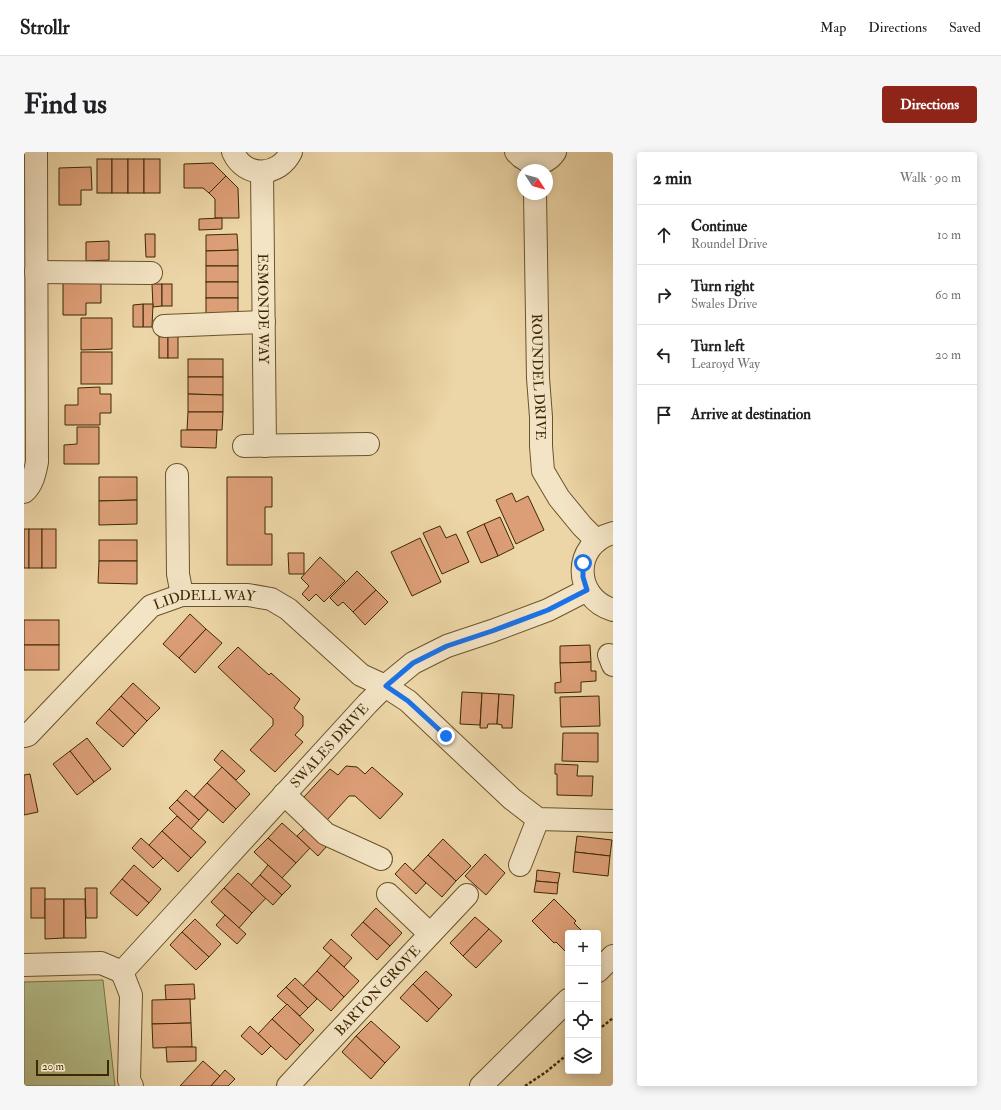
<!DOCTYPE html>
<meta charset="utf-8">
<style>
:root{--surface:#fff;--page:#f6f6f6;--text:#202124;--muted:#757577;--line:#e0e0e0;--accent:#8f2418}
body{margin:0;font-family:"IM FELL Double Pica",serif;background:var(--page);color:var(--text)}
.controls{position:absolute;right:12px;bottom:12px;display:grid;overflow:hidden;border-radius:4px;box-shadow:0 2px 10px #0003}
.controls button{width:36px;height:36px;display:grid;place-items:center;padding:0;border:0;border-bottom:1px solid var(--line);background:var(--surface);color:var(--text);font:20px sans-serif}
.compass{position:absolute;left:493px;top:12px;width:36px;height:36px;border-radius:50%;background:var(--surface);box-shadow:0 2px 10px #0003;rotate:126deg}
.scale{position:absolute;left:12px;bottom:10px;width:73px;box-sizing:border-box;padding-left:4px;border:2px solid #3f2904;border-top:0;font-size:11px;line-height:14px;white-space:nowrap;color:#3f2904;-webkit-text-stroke:3px #f3e4c5;paint-order:stroke}
.stop{position:absolute;width:12px;height:12px;margin:-9px;border:3px solid #1a73e8;border-radius:50%;background:#fff}
.stop.end{background:#1a73e8;border-color:#fff;box-shadow:0 1px 4px #0008}
.list{margin:0;padding:0;list-style:none}
h2{display:flex;justify-content:space-between;align-items:center;height:52px;margin:0;padding:0 16px;font-size:17px}
h2 small{font-size:13px;font-weight:400;color:var(--muted)}
.list li{display:grid;grid-template-columns:26px 1fr auto;gap:12px;align-items:center;box-sizing:border-box;height:60px;padding:0 16px;border-top:1px solid var(--line)}
.list b{display:block;font-size:15px;white-space:nowrap}
.list p{margin:0;font-size:13px;white-space:nowrap;color:var(--muted)}
.list em{font-size:13px;font-style:normal;color:var(--muted)}
.icon{flex:none;width:22px;height:22px;fill:none;stroke:currentColor;stroke-width:2;stroke-linecap:round;stroke-linejoin:round}
.map{position:relative;flex:none;width:589px;height:934px;overflow:hidden;border-radius:4px}
header{display:flex;align-items:center;gap:24px;box-sizing:border-box;height:56px;padding:0 20px;background:var(--surface);border-bottom:1px solid var(--line)}
header strong{font-size:19px}
nav{display:flex;gap:22px;margin-inline-start:auto;font-size:14px}
.intro{display:flex;align-items:center;justify-content:space-between;box-sizing:border-box;height:96px;padding:0 24px}
h1{margin:0;font-size:28px}
.button{padding:10px 18px;border-radius:4px;background:var(--accent);color:#fff;font-size:14px;font-weight:700}
main{display:flex;gap:24px;padding:0 24px}
aside{flex:1;background:var(--surface);border-radius:4px;box-shadow:0 2px 10px #0003}
.map>svg:first-child{display:block}
.green{fill:#b4be89;stroke:#7a7446}
.building{fill:#dc9e76;stroke:#3f2904}
.lines{fill:none;stroke-linecap:round;stroke-linejoin:round}
.minor-casing{stroke:#6a542c;stroke-width:24}
.path{stroke:#3f2904;stroke-width:2.5;stroke-dasharray:3 2;stroke-linecap:butt}
.minor{stroke:#f3e4c5;stroke-width:22}
.route{stroke:#1a73e8;stroke-width:5}
.labels{text-anchor:middle;dominant-baseline:central;stroke-width:3.5;stroke-linejoin:round;paint-order:stroke}
.street-label{font-size:14px;fill:#3f2904;stroke:#f3e4c5}
</style>
<header>
<strong>Strollr</strong>
<nav><a>Map</a><a>Directions</a><a>Saved</a></nav>
</header>
<div class="intro"><h1>Find us</h1><a class="button">Directions</a></div>
<main>
<div class="map">
<svg width="589" height="934" viewBox="0 0 589 934">
<rect width="100%" height="100%" fill="#ecd5a6"/>
<filter id="stains"><feTurbulence type="fractalNoise" baseFrequency=".005" numOctaves="4"/><feColorMatrix values="0 0 0 0 .2 0 0 0 0 .09 0 0 0 0 .02 0 0 0 .5 -.17"/></filter>
<radialGradient id="worn" r=".72"><stop offset=".6" stop-color="#630" stop-opacity="0"/><stop offset="1" stop-color="#630" stop-opacity=".3"/></radialGradient>
<!-- green -->
<path class="green" d="M79,828L91,934H0V830Z"/>
<!-- building -->
<g class="building">
<rect x="73" y="7" width="15" height="34"/>
<rect x="88" y="7" width="16" height="34"/>
<rect x="104" y="7" width="16" height="34"/>
<rect x="120" y="7" width="16" height="34"/>
<path d="M189,11L202,24L185,41L179,36H160V12Z"/>
<path d="M67,15L68,38H57V53H35V16Z"/>
<path d="M202,24L214,36L215,66H191V47L185,41Z"/>
<path d="M198,66V77L175,78V67Z"/>
<path d="M121,82H131V105H122Z"/>
<path d="M213,82L214,98L182,99V83Z"/>
<path d="M85,89V108L62,109V90Z"/>
<path d="M214,98V114H182V99Z"/>
<rect x="182" y="114" width="32" height="16"/>
<path d="M39,128L77,129V151H62V163H39Z"/>
<rect x="182" y="130" width="32" height="16"/>
<path d="M128,132H138V154L129,155Z"/>
<rect x="138" y="132" width="10" height="22"/>
<rect x="182" y="146" width="32" height="16"/>
<path d="M119,152H129L128,175H119Z"/>
<path d="M119,152V175H109V153Z"/>
<path d="M57,166H88V197L57,198Z"/>
<rect x="135" y="183" width="9" height="23"/>
<rect x="144" y="183" width="10" height="23"/>
<rect x="57" y="200" width="31" height="32"/>
<rect x="164" y="207" width="35" height="18"/>
<path d="M164,225H199V243L164,242Z"/>
<path d="M76,235V242H87V261H76V273H41V253H54V236Z"/>
<path d="M164,242L199,243V260H164Z"/>
<path d="M164,260H199L198,278H163Z"/>
<path d="M53,275H75V312H40V293L53,292Z"/>
<path d="M157,278H193L192,296L157,295Z"/>
<path d="M75,325H113V348L75,349Z"/>
<path d="M203,325H248V355H241V382H248V413H203Z"/>
<path d="M488,341L492,350L504,344L520,378L492,392L472,348Z"/>
<path d="M113,348V372L75,373V349Z"/>
<path d="M476,365L490,396L474,404L460,372Z"/>
<path d="M460,372L474,404L457,411L443,380Z"/>
<path d="M416,374L422,386L432,382L445,410L418,422L399,381Z"/>
<rect x="0" y="377" width="5" height="39"/>
<rect x="5" y="377" width="13" height="39"/>
<rect x="18" y="377" width="14" height="39"/>
<path d="M396,386L417,430L388,444L367,400Z"/>
<rect x="75" y="388" width="38" height="21"/>
<path d="M264,401H280V422H265Z"/>
<path d="M296,405L321,429L300,450L292,442L285,449L278,442L285,434L277,426Z"/>
<path d="M75,409H113V432L74,431Z"/>
<path d="M333,419L352,438L329,460L319,450L314,454L306,446Z"/>
<path d="M352,438L364,450L341,473L329,460Z"/>
<path d="M166,462L182,477L155,506L139,492Z"/>
<rect x="0" y="468" width="35" height="25"/>
<path d="M182,477L198,491L171,521L155,506Z"/>
<rect x="0" y="493" width="35" height="25"/>
<path d="M566,493L567,510L536,511V494Z"/>
<path d="M214,495L245,523L247,521L276,547L270,556L279,564V574L271,583L279,590L251,620L226,598L249,573V567L194,515Z"/>
<path d="M567,510V519H572V529L557,530V540L531,541V531L537,530L536,511Z"/>
<path d="M109,531L136,556L123,569L97,544Z"/>
<path d="M438,540L458,541L456,573L436,572Z"/>
<path d="M458,541L475,542L473,572H464L463,576H456Z"/>
<path d="M475,542L490,543L488,576H478V573L473,572Z"/>
<path d="M97,544L123,569L111,582L85,557Z"/>
<path d="M575,544L576,574L537,575L536,545Z"/>
<path d="M85,557L111,582L99,595L72,571Z"/>
<path d="M539,581H574V610L538,609Z"/>
<path d="M63,586L87,617L70,630L46,599Z"/>
<path d="M198,598L221,619L212,628L190,608Z"/>
<path d="M46,599L70,630L53,643L29,612Z"/>
<path d="M531,612L554,613L553,624H569L568,644L533,643V622H531Z"/>
<path d="M322,614L333,615L341,622L348,615L379,642L356,667L331,644H325L303,668L279,646L306,617L314,623Z"/>
<path d="M198,615L226,642L212,657L183,631Z"/>
<path d="M6,622L14,660L0,663V623Z"/>
<path d="M183,631L212,657L199,671L170,645Z"/>
<path d="M162,638L184,658L175,668L153,648Z"/>
<path d="M153,648L175,668L167,677L145,656Z"/>
<path d="M153,664L182,690L167,706L138,679Z"/>
<path d="M258,671L286,696L272,711L244,686Z"/>
<path d="M282,675L303,694L294,704L273,684Z"/>
<path d="M138,679L167,706L154,720L125,693Z"/>
<path d="M553,684L588,688L586,704L551,700Z"/>
<path d="M117,686L139,706L129,716L108,696Z"/>
<path d="M244,686L272,711L258,726L230,700Z"/>
<path d="M419,687L447,714L432,729L404,703Z"/>
<path d="M551,700L586,704L584,724L549,720Z"/>
<path d="M461,702L481,721L462,743L441,724Z"/>
<path d="M404,703L432,729L418,745L389,719Z"/>
<path d="M381,711L402,731L392,742L371,722Z"/>
<path d="M110,713L137,737L125,751L98,727Z"/>
<path d="M244,713L267,734L258,743L236,723Z"/>
<path d="M513,718L536,721L534,731L512,729Z"/>
<path d="M214,721L242,746L228,761L200,736Z"/>
<path d="M236,723L258,743L249,753L227,733Z"/>
<path d="M98,727L125,751L113,764L86,741Z"/>
<path d="M512,729L534,731L533,742L510,740Z"/>
<rect x="7" y="736" width="14" height="30"/>
<path d="M61,736H73V766H62Z"/>
<path d="M200,736L228,761L215,776L187,750Z"/>
<path d="M21,747H40V786L21,787Z"/>
<path d="M40,747H61L62,786H40Z"/>
<path d="M530,747L552,769L550,771L560,781H544V802L532,790L530,791L508,769Z"/>
<path d="M352,756L378,781L366,794L339,770Z"/>
<path d="M201,763L222,782L213,792L192,773Z"/>
<path d="M451,765L465,777L439,804L426,791Z"/>
<path d="M171,767L197,792L185,805L158,780Z"/>
<path d="M339,770L366,794L353,808L327,783Z"/>
<path d="M465,777L478,789L452,816L439,804Z"/>
<path d="M158,780L185,805L172,818L146,793Z"/>
<path d="M307,787L328,806L320,815L299,796Z"/>
<path d="M307,803L335,829L320,845L293,819Z"/>
<path d="M293,819L320,845L307,859L279,834Z"/>
<path d="M402,819L428,843L415,857L389,832Z"/>
<path d="M271,826L293,847L284,856L262,835Z"/>
<path d="M170,832L171,847L142,848L141,833Z"/>
<path d="M389,832L415,857L403,870L376,846Z"/>
<path d="M262,835L284,856L276,864L253,844Z"/>
<path d="M166,847L167,871L128,872V848Z"/>
<path d="M263,852L290,878L276,893L248,867Z"/>
<path d="M248,867L276,893L262,908L234,882Z"/>
<path d="M347,869L376,895L361,911L332,884Z"/>
<path d="M167,871L168,895L129,896L128,872Z"/>
<path d="M226,874L247,894L238,903L217,884Z"/>
<path d="M332,884L361,911L347,927L318,900Z"/>
<path d="M142,895H172V909L143,910Z"/>
<path d="M179,909L196,924L187,934H156Z"/>
<path d="M201,918L211,927L204,934H187Z"/>
</g>
<g class="lines">
<!-- minor casing -->
<g class="minor-casing">
<g id="minor">
<path d="M209,0C221,27 255,25 267,0"/>
<path d="M492,0C503,13 521,15 531,0"/>
<path id="s1" d="M238,20L241,294"/>
<path id="s2" d="M511,42L514,226L517,265V294L519,319L535,346L558,374L573,389"/>
<path d="M12,120L127,121"/>
<path d="M140,174L240,170"/>
<path d="M220,294L344,292"/>
<path d="M153,323L154,422L158,443"/>
<path d="M0,340C9,332 11,320 13,310L12,0"/>
<path d="M589,381C548,392 549,446 589,458"/>
<path d="M585,503L589,513"/>
<path id="s3" d="M0,584L4,583L127,454L158,443H224L247,447L264,457L337,523L361,534L384,549L488,647L514,667L589,669"/>
<path d="M260,642L302,682L357,707"/>
<path d="M496,713L514,667"/>
<path d="M364,742L406,782"/>
<path d="M0,813L77,811L98,820"/>
<path d="M574,819L589,804"/>
<path id="s4" d="M98,820L343,552L361,534L389,511L423,494L468,479L524,458L563,438"/>
<path d="M98,820L107,843L105,928L108,934"/>
<path id="s5" d="M264,934C323,870 383,807 443,743"/>
<path d="M457,934L544,848"/>
</g>
</g>
<!-- path -->
<g class="path">
<path d="M574,878L589,866"/>
<path d="M501,934L522,920L544,902"/>
</g>
<!-- minor -->
<use href="#minor" class="minor"/>
</g>
<g class="lines">
<!-- route -->
<path class="route" d="M422,584L384,549L362,534L389,511L423,494L468,479L524,458L563,438L559,425V411"/>
</g>
<g class="labels">
<!-- street labels -->
<g class="street-label">
<text stroke="none"><textPath href="#s1" startOffset="137">ESMONDE WAY</textPath></text>
<text stroke="none"><textPath href="#s2" startOffset="183">ROUNDEL DRIVE</textPath></text>
<text stroke="none"><textPath href="#s3" startOffset="237">LIDDELL WAY</textPath></text>
<text stroke="none"><textPath href="#s4" startOffset="307">SWALES DRIVE</textPath></text>
<text stroke="none"><textPath href="#s5" startOffset="131">BARTON GROVE</textPath></text>
</g>
</g>
<rect width="100%" height="100%" filter="url(#stains)"/>
<rect width="100%" height="100%" fill="url(#worn)"/>
</svg>
<div class="controls">
<button>+</button>
<button>−</button>
<button><svg class="icon" aria-label="locate" viewBox="0 0 24 24"><circle cx="12" cy="12" r="6"/><path d="M12 2v4M12 18v4M2 12h4M18 12h4"/></svg></button>
<button><svg class="icon" aria-label="layers" viewBox="0 0 24 24"><path d="M12 4l9 5-9 5-9-5zM3 14l9 5 9-5"/></svg></button>
</div>
<svg class="compass" viewBox="-18 -18 36 36"><path d="M0-13l5 13h-10z" fill="#e53935"/><path d="M0 13l5-13h-10z" fill="#757577"/></svg>
<div class="scale">20 m</div>
<div class="stop" style="left:559px;top:411px"></div>
<div class="stop end" style="left:422px;top:584px"></div>
</div>
<aside>
<h2>2 min<small>Walk · 90 m</small></h2>
<ul class="list">
<li><svg class="icon" aria-label="ahead" viewBox="0 0 24 24"><path d="M12 20V5M6 11l6-6 6 6"/></svg><div><b>Continue</b><p>Roundel Drive</p></div><em>10 m</em></li>
<li><svg class="icon" aria-label="right" viewBox="0 0 24 24"><path d="M7 20v-9h11M14 6l5 5-5 5"/></svg><div><b>Turn right</b><p>Swales Drive</p></div><em>60 m</em></li>
<li><svg class="icon" aria-label="left" viewBox="0 0 24 24"><path d="M17 20v-9H6M10 6l-5 5 5 5"/></svg><div><b>Turn left</b><p>Learoyd Way</p></div><em>20 m</em></li>
<li><svg class="icon" aria-label="arrive" viewBox="0 0 24 24"><path d="M6 21V4h12l-3 4 3 4H6"/></svg><div><b>Arrive at destination</b></div></li>
</ul>
</aside>
</main>
